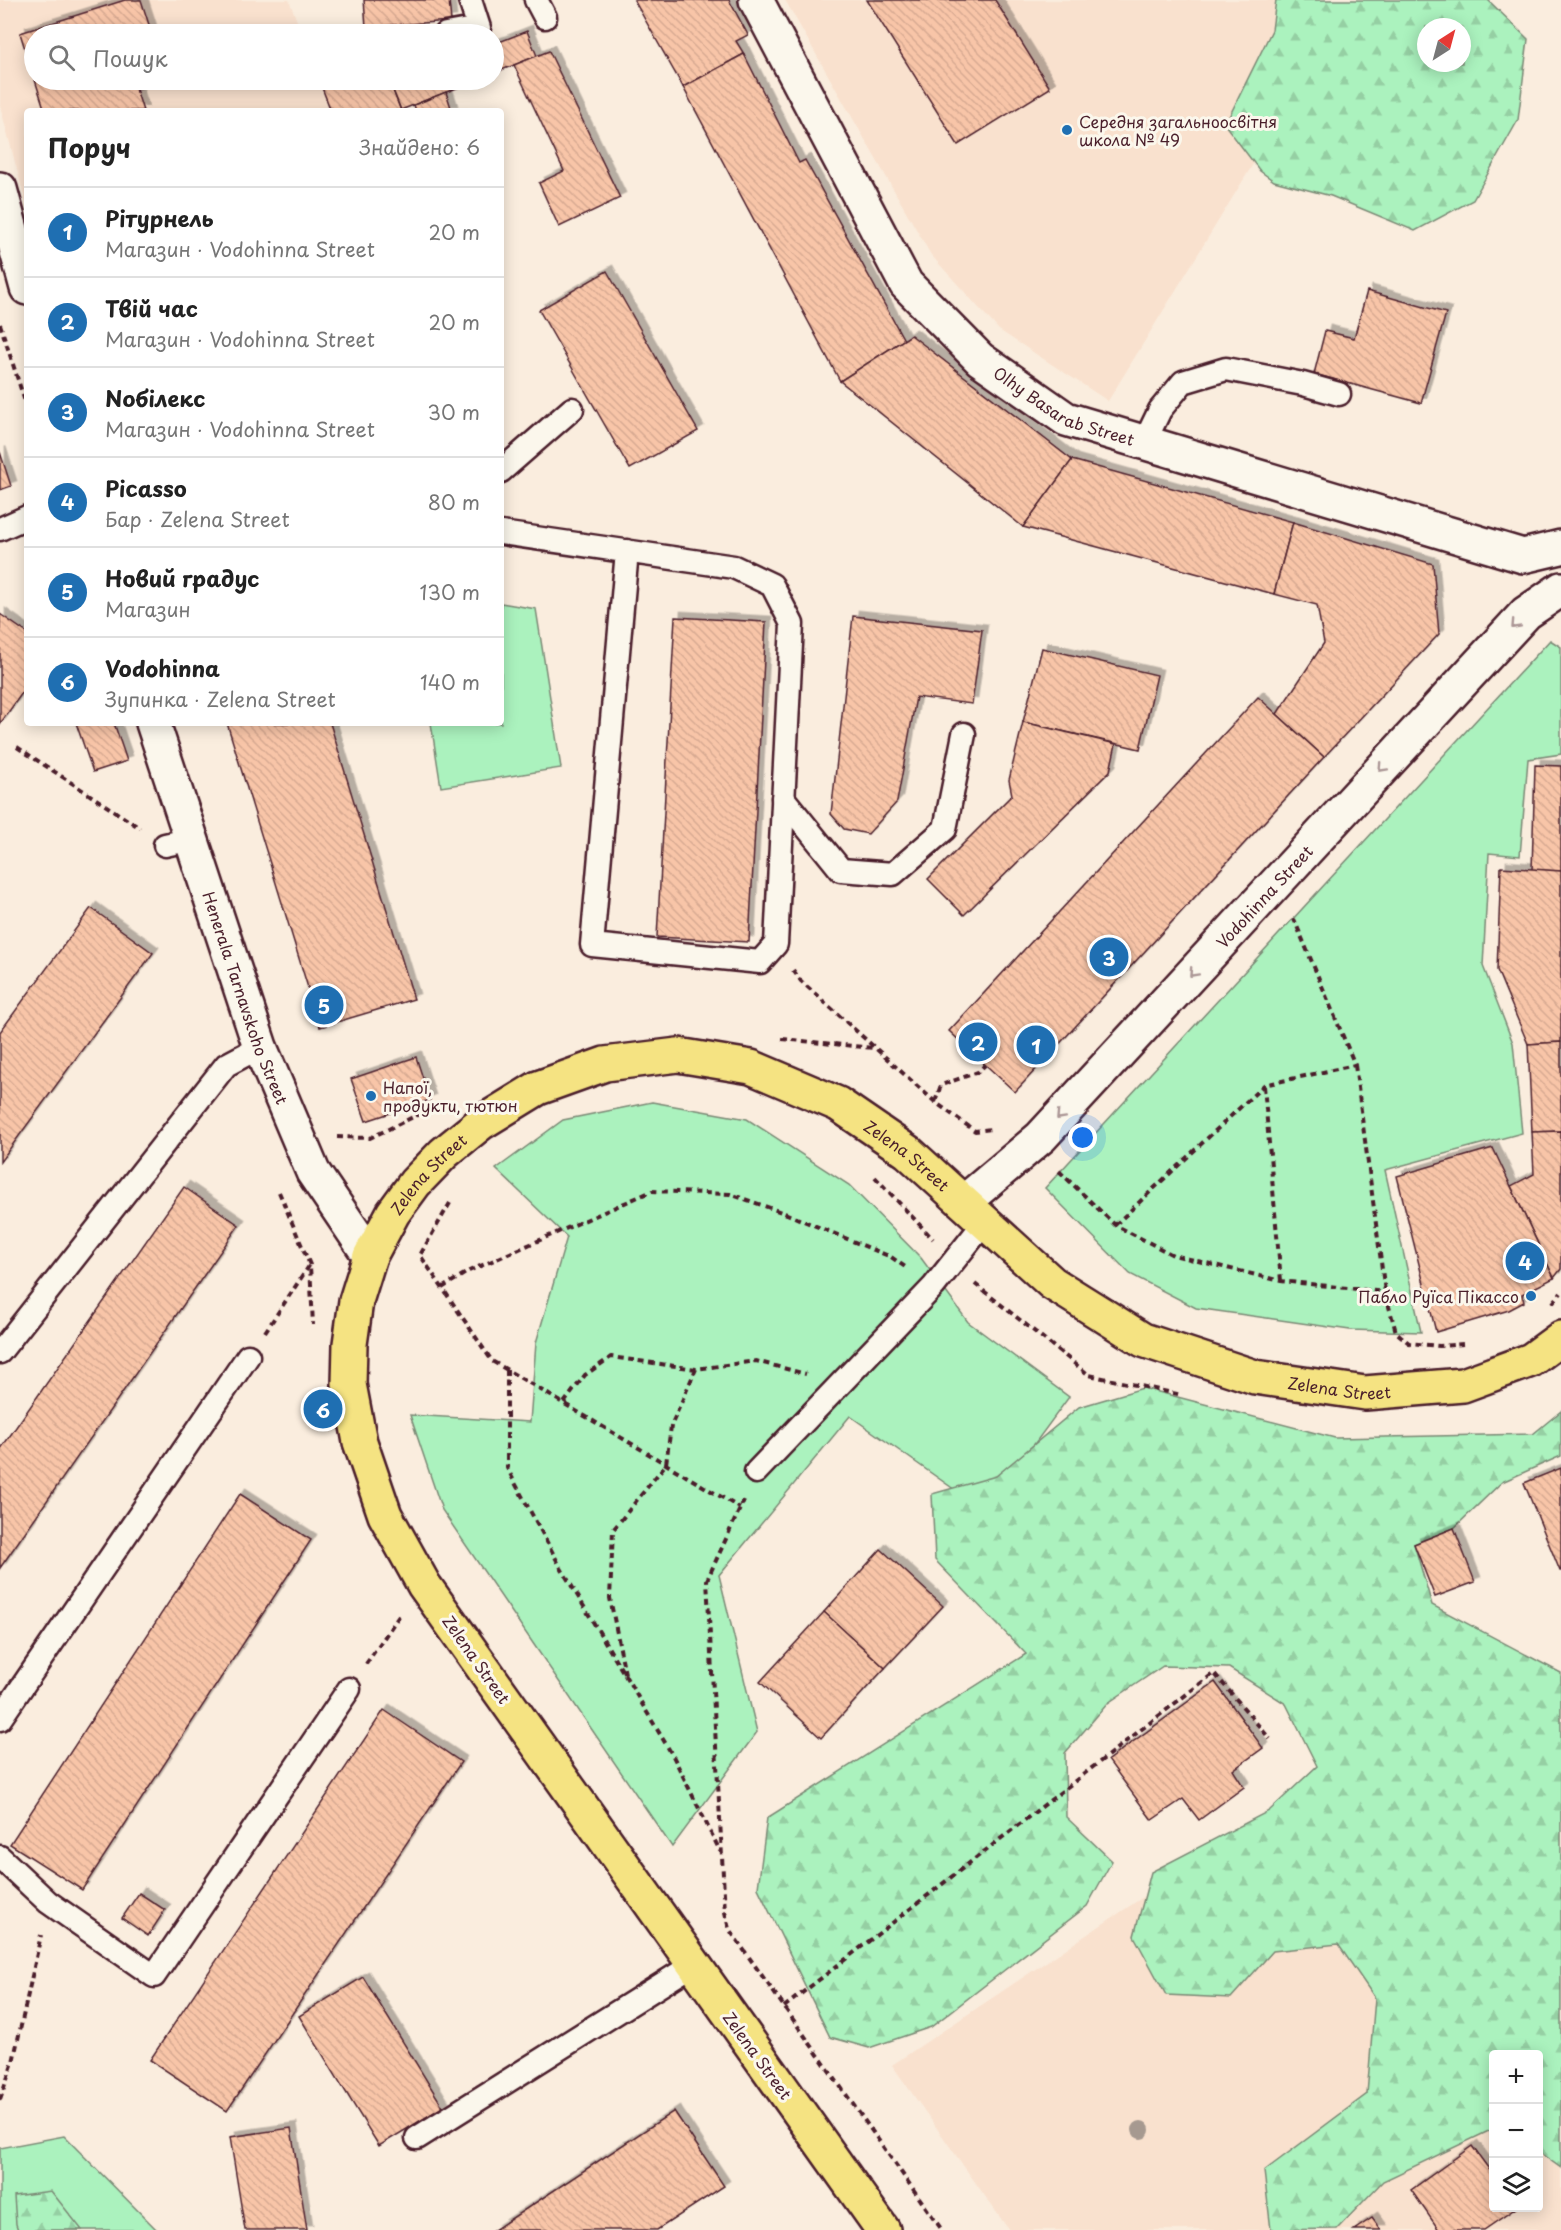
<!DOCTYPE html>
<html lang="uk">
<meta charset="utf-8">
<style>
:root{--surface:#fff;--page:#f6f6f6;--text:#222;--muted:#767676;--line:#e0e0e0;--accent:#1f6fb2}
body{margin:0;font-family:"Playpen Sans",sans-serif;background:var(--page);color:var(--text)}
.controls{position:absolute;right:18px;bottom:18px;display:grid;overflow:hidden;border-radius:6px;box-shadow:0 3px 15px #0003}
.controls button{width:54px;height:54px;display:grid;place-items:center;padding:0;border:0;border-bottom:2px solid var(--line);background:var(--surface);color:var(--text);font:30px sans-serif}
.compass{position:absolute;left:1417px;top:18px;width:54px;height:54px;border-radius:50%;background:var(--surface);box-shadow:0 3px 15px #0003;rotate:36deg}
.you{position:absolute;left:1083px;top:1138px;width:21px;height:21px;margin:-15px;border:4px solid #fff;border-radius:50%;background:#1a73e8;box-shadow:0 0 0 9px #1a73e833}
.badge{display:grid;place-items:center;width:39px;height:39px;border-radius:50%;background:var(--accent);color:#fff;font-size:20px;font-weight:700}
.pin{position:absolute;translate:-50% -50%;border:3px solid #fff;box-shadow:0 2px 6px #0006}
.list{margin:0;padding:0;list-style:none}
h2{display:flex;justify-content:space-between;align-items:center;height:78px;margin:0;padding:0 24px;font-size:26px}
h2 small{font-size:20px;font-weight:400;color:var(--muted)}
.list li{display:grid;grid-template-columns:39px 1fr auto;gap:18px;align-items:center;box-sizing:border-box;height:90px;padding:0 24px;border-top:2px solid var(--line)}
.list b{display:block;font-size:22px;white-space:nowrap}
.list p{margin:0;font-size:20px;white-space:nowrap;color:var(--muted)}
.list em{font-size:20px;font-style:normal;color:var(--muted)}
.icon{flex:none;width:33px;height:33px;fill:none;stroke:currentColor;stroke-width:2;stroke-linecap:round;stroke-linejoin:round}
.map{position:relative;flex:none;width:1561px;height:2230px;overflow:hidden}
.search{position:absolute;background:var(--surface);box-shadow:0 3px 15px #0003;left:24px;top:24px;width:480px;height:66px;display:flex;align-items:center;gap:15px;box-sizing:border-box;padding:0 21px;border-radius:33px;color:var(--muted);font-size:22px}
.panel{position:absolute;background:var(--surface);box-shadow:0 3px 15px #0003;left:24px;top:108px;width:480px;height:618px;border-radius:6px}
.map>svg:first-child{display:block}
.built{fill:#f9e1ce;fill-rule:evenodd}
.green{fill:#abf2be;stroke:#7a8874;stroke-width:1.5}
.forest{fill:url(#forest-firs);stroke:#7a8874;stroke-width:1.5;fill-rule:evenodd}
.building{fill:url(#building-back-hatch);stroke:#4a1f2b;stroke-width:1.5;filter:url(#shadow)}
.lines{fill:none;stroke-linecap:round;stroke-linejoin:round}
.lane-casing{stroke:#4a1f2b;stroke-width:27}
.street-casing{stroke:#4a1f2b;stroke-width:38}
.primary-casing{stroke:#4a1f2b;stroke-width:38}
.path{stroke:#4a1f2b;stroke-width:4;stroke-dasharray:6 4.5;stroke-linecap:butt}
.lane{stroke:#fbf7ec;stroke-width:22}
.street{stroke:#fbf7ec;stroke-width:33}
.primary{stroke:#f5e382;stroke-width:33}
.tree{fill:#a69990}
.oneway{stroke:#ab9695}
.poi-dot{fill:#1f6fb2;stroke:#fbf7ec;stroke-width:2}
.labels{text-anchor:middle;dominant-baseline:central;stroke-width:6;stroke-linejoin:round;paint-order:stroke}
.poi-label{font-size:16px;fill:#4a1f2b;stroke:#fbf7ec;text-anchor:start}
.street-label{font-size:16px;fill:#4a1f2b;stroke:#fbf7ec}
</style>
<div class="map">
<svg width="1561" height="2230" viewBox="0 0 1561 2230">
<defs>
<pattern id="forest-firs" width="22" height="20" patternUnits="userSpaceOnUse" patternTransform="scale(1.5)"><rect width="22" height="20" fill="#abf2be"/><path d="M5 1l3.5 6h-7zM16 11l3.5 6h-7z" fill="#95cfa3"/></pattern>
<pattern id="building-back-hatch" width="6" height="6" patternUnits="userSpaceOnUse" patternTransform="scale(1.5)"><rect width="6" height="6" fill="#f8c5a8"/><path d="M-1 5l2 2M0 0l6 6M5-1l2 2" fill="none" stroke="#d6a991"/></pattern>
<filter id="shadow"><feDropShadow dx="5.5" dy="-5.5" stdDeviation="0" flood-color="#0004"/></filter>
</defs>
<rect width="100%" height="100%" fill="#faedde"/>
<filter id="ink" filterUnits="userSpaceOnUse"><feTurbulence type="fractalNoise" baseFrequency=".0167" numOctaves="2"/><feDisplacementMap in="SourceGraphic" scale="12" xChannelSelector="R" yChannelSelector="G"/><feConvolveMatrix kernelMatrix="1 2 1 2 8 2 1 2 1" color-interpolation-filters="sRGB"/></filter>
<g filter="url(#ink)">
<!-- built -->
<g class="built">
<path d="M0,0H289L302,34H34V80H319L331,111H27V207L0,106Z"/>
<path d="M785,0H1349L1351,4L1108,401L999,330L931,255Z"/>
<path d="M1203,1857L1561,1985V2230H1009L892,2065ZM1494,2054H1538V2208H1494Z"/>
</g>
<!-- green -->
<g class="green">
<path d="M501,603L536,609L561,768L441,787L431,723H501Z"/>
<path d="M1550,640L1561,647V754L1528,759L1520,856L1489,853L1483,966L1513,1043L1522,1133L1385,1170L1421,1332L1350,1330L1196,1308L1130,1274L1045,1188Z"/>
<path d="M652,1102L747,1119L849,1185L921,1258L968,1322L1069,1397L985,1511L850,1416L719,1575L757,1732L672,1847L442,1510L410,1415L530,1422L536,1343L567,1237L496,1169L563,1120Z"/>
<path d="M64,2136L157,2230H0V2148Z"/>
</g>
<!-- forest -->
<g class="forest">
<path d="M1276,0H1488L1528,39L1518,120L1473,200L1415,231L1331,196L1274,181L1260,171L1225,125L1272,30ZM1426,27H1462V63H1426Z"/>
<path d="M1143,1388L1335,1438L1533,1434L1561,1411V1456L1502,1482L1454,1528L1414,1544L1432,1605L1561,1673V2168L1539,2152L1538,2054H1494L1493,2129L1383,2181L1337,2229L1271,2230L1264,2171L1367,2094L1375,1998L1338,1944L1273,1951L1231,1998L1166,1995L1134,1936L1151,1872L1269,1811L1317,1766L1286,1704L1229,1668L1163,1666L1108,1703L1065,1753L1066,1817L1112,1861L1087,1906L931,2027L869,2048L830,2037L758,1888L767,1818L1026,1654L935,1560L932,1494L996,1476L1079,1407Z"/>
<path d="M51,2191L82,2230H18L16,2224L14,2196Z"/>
</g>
<!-- building -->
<g class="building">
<path d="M125,0H141L152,34H34V78L20,33Z"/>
<path d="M364,0H449L451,21L366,27Z"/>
<path d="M634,0H729L748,35L736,41L744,54L683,87Z"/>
<path d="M867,0H995L1050,88L958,145Z"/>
<path d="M527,31L537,56L494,73V44Z"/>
<path d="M549,51L620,198L559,227L539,183L564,171L514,65Z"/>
<path d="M744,54L799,163L805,160L904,340L840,381L683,87Z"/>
<path d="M35,80H166L136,89L143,111H45Z"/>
<path d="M319,80H389L401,111H331Z"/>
<path d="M405,80H477L401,110L391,85Z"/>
<path d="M446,92L452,111H416L414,105Z"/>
<path d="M607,271L698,431L630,469L539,310Z"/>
<path d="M1367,291L1446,313L1421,403L1314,374L1325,331L1354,338Z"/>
<path d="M911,335L1072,460L1023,527L840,381Z"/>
<path d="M0,452L11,486L0,490Z"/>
<path d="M1072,460L1293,522L1274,594L1023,527Z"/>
<path d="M1293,522L1433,564L1439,634L1324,757L1277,714L1324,643L1317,605L1274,594Z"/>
<path d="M0,614L27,633V686L0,724Z"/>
<path d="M853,616L982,630L972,704L916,697L897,802L868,834L844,829L831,814Z"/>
<path d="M675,617L766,622L749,942L657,937Z"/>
<path d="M1042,648L1157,675L1140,749L1023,722Z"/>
<path d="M1258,697L1324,757L1015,1092L949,1031Z"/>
<path d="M1023,722L1116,744L1110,771L964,915L928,879L1012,795L1009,780Z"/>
<path d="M76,723H114L127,761L93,772Z"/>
<path d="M227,723H330L414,999L320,1027Z"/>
<path d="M1535,765L1561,766V871L1532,870Z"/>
<path d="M1501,867L1561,871V1042L1528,1044L1497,970Z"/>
<path d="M91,908L153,953L0,1162V1032Z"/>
<path d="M1561,1042V1131L1532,1132L1528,1044Z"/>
<path d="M416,1057L430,1100L366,1121L351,1079Z"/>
<path d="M1561,1131V1269L1554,1278L1511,1186L1534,1174L1532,1132Z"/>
<path d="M1493,1148L1554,1278L1522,1294L1524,1302L1509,1310L1436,1332L1397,1176Z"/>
<path d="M184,1187L239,1225L0,1568V1450Z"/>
<path d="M1561,1468V1571H1560L1524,1483Z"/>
<path d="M240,1494L311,1540L82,1890L10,1844Z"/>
<path d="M1454,1528L1475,1582L1435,1597L1414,1544Z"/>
<path d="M881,1549L943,1606L885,1668L824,1612Z"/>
<path d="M824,1612L885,1668L821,1738L760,1682Z"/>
<path d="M1215,1682L1263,1748L1233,1770L1244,1787L1199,1820L1183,1799L1152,1820L1108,1760Z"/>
<path d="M384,1710L461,1762L227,2111L150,2060Z"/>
<path d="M139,1893L165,1910L148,1936L122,1918Z"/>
<path d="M363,1977L443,2107L379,2146L299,2016Z"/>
<path d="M674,2111L724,2186L657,2230H494Z"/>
<path d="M291,2128L307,2230H245L230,2137Z"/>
<path d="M1472,2146L1494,2176V2208H1516L1484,2230H1439L1411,2190Z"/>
<path d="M1372,2218L1381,2230H1354Z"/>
</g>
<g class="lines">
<!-- lane casing -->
<g class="lane-casing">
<g id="lane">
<path d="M536,0L545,17"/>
<path d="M446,34L479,28L470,0"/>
<path d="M1144,443L1160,410L1183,382L1226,369L1303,384L1339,394"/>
<path d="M501,471L572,409"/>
<path d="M0,529L27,517"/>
<path d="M501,533L734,567L772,585L792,624L776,944L760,962L592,945L627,551"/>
<path d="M783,798L841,870L893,874L945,829L964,734"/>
<path d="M165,845L192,839"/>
<path d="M0,1352L226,1065L260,1047"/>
<path d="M756,1472L934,1286L984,1223"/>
<path d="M0,1719L248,1356"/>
<path d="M0,1857L48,1902L154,1976L349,1689"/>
<path d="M417,2138L694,1964"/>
</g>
</g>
<!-- street casing -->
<g class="street-casing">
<g id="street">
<path id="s1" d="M756,0L906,284L980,359L1066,419L1523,556L1561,547"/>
<path d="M0,189L27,288"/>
<path id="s2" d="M153,723L260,1047L313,1172L370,1256"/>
<path id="s3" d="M964,1202L1041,1137L1526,613L1561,589"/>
</g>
</g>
<!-- primary casing -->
<g class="primary-casing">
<g id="primary">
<path id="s4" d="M883,2230L424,1585L385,1515L360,1442L349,1384L350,1344L356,1301L370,1256L393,1213L415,1183L444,1153L481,1123L538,1088L605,1064L678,1055L751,1067L838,1104L908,1152L1052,1283L1143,1340L1255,1377L1365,1393L1463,1385L1531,1360L1561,1338"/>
</g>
</g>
<!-- path -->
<g class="path">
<path d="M0,324L27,408"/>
<path d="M17,747L140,828"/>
<path d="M793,970L801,981L935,1102L975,1131L991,1129"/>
<path d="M782,1039L874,1048"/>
<path d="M1355,1065L1385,1292L1396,1332L1409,1343L1440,1346L1463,1344"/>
<path d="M1264,1086L1281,1281"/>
<path d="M935,1102L941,1085L978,1072L985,1065"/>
<path d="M337,1137L370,1138L444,1102"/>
<path d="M1059,1171L1115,1225L1173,1255L1281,1281L1385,1292"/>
<path d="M875,1177L933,1239"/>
<path d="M279,1192L310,1265L313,1325"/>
<path d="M450,1203L420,1255L492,1361L740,1508"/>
<path d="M1115,1225L1264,1085L1355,1065L1294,919"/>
<path d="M975,1284L1089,1375L1182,1395"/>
<path d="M442,1288L469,1271L652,1191L730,1194L787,1214L891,1257L908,1269"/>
<path d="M1553,1303L1561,1293"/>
<path d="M265,1332L309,1266"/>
<path d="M507,1370V1468L561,1568L673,1756L720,1851"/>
<path d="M564,1403L585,1375L611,1357L696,1369"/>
<path d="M744,1500L707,1580L725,1912L729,1929L942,2230"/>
<path d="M366,1664L401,1613"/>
<path d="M625,1674L610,1598L613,1530L666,1464L671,1426L696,1369L756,1361L806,1374"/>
<path d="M784,2007L1214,1673L1270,1739"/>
<path d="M0,2100L13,2062L41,1935"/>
</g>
<!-- lane -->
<use href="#lane" class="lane"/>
<!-- street -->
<use href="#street" class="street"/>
<!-- primary -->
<use href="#primary" class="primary"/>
</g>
<!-- trees -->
<circle class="tree" cx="1141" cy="2130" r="9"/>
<!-- one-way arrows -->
<defs><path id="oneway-chevron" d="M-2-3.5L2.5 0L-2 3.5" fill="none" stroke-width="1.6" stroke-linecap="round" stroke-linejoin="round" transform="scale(1.5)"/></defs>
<g class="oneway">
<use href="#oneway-chevron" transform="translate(1515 625) rotate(133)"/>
<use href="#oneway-chevron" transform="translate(1382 768) rotate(133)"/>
<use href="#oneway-chevron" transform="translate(1193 973) rotate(133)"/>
<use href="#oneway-chevron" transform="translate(1060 1116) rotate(133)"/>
</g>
</g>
<!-- markers -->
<g class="poi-dot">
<circle cx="1067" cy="130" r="6"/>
<circle cx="371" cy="1096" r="6"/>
<circle cx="1531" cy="1296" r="6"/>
</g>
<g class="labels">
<!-- poi labels -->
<g class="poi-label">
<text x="1079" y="121">Середня загальноосвітня<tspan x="1079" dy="18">школа № 49</tspan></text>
<text x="383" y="1087">Напої,<tspan x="383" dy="18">продукти, тютюн</tspan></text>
<text x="1519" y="1296" text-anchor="end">Пабло Руїса Пікассо</text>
</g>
<!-- street labels -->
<g class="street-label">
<text stroke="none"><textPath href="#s1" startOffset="524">Olhy Basarab Street</textPath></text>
<text stroke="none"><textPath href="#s3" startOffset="429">Vodohinna Street</textPath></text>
<text stroke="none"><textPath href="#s2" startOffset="290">Henerala Tarnavskoho Street</textPath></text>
<text stroke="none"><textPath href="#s4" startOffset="1780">Zelena Street</textPath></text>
<text stroke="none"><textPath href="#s4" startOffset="1240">Zelena Street</textPath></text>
<text stroke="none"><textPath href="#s4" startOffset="2284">Zelena Street</textPath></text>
<text transform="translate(477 1659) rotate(55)">Zelena Street</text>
<text transform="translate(758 2055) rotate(54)">Zelena Street</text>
</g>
</g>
</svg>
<div class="controls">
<button>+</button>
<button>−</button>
<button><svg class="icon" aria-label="layers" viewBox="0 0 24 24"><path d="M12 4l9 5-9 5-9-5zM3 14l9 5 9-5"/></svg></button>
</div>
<svg class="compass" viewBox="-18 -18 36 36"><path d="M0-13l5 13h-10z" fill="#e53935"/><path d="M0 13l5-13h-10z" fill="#767676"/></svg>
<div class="you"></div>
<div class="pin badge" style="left:1036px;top:1045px">1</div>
<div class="pin badge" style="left:978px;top:1042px">2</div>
<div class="pin badge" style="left:1109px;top:957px">3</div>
<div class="pin badge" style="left:1525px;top:1261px">4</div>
<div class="pin badge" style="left:324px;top:1005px">5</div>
<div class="pin badge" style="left:323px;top:1409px">6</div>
<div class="search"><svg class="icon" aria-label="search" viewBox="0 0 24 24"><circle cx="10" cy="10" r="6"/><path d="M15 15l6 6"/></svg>Пошук</div>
<section class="panel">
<h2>Поруч<small>Знайдено: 6</small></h2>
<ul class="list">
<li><span class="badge">1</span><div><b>Рітурнель</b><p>Магазин · Vodohinna Street</p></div><em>20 m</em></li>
<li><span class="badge">2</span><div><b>Твій час</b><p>Магазин · Vodohinna Street</p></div><em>20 m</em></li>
<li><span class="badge">3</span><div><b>Nобілекс</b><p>Магазин · Vodohinna Street</p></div><em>30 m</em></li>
<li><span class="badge">4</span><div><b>Picasso</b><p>Бар · Zelena Street</p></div><em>80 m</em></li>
<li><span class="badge">5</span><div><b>Новий градус</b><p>Магазин</p></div><em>130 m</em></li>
<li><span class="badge">6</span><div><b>Vodohinna</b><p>Зупинка · Zelena Street</p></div><em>140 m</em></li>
</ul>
</section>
</div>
